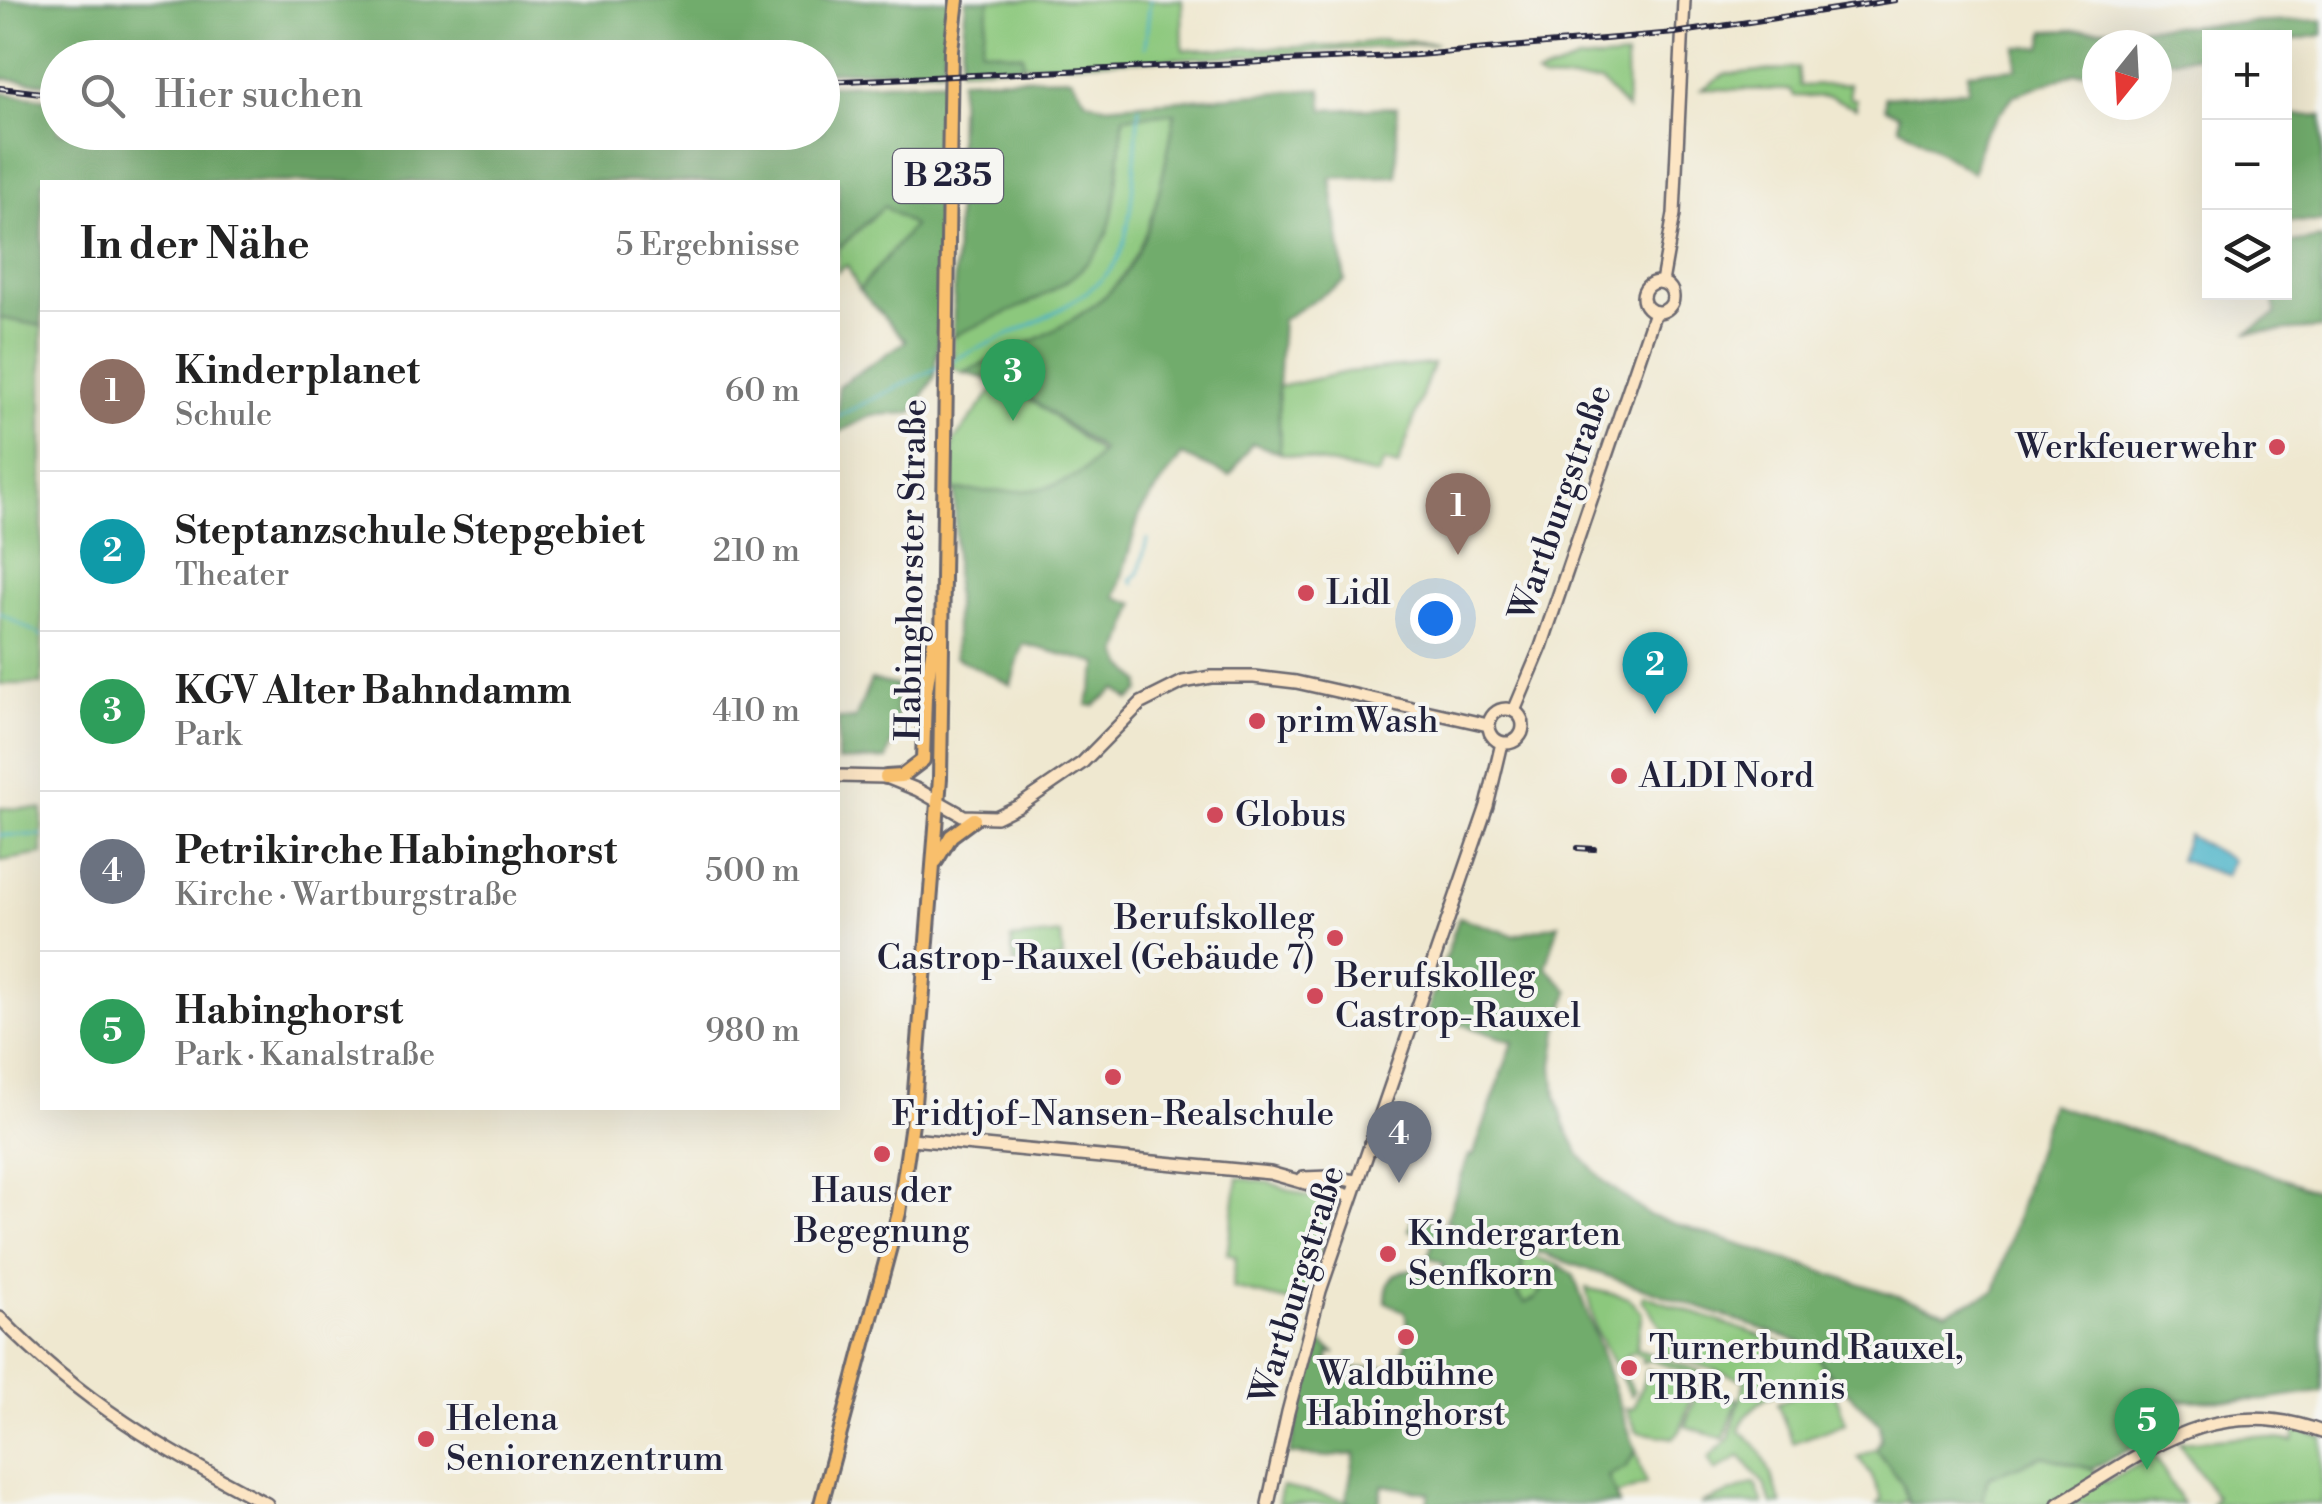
<!DOCTYPE html>
<html lang="de">
<meta charset="utf-8">
<style>
:root{--surface:#fff;--page:#f2f2f2;--text:#222;--muted:#767676;--line:#e0e0e0;--accent:#db2777}
body{margin:0;font-family:"Libre Bodoni",serif;background:var(--page);color:var(--text)}
.controls{position:absolute;right:30px;top:30px;display:grid;overflow:hidden;border-radius:0px;box-shadow:0 10px 40px #0002}
.controls button{width:90px;height:90px;display:grid;place-items:center;padding:0;border:0;border-bottom:2px solid var(--line);background:var(--surface);color:var(--text);font:50px sans-serif}
.compass{position:absolute;left:2082px;top:30px;width:90px;height:90px;border-radius:50%;background:var(--surface);box-shadow:0 10px 40px #0002;rotate:198deg}
.you{position:absolute;left:1435px;top:618px;width:35px;height:35px;margin:-25px;border:8px solid #fff;border-radius:50%;background:#1a73e8;box-shadow:0 0 0 15px #1a73e833}
.badge{display:grid;place-items:center;width:65px;height:65px;border-radius:50%;background:var(--accent);color:#fff;font-size:32px;font-weight:700}
.pin{position:absolute;translate:-50% -82px;filter:drop-shadow(0 2px 5px #0008)}
.pin::after{content:'';position:absolute;top:52px;width:35px;height:30px;background:inherit;clip-path:polygon(0 0,100% 0,50% 100%)}
.list{margin:0;padding:0;list-style:none}
h2{display:flex;justify-content:space-between;align-items:center;height:130px;margin:0;padding:0 40px;font-size:42px}
h2 small{font-size:32px;font-weight:400;color:var(--muted)}
.list li{display:grid;grid-template-columns:65px 1fr auto;gap:30px;align-items:center;box-sizing:border-box;height:160px;padding:0 40px;border-top:2px solid var(--line)}
.list b{display:block;font-size:38px;white-space:nowrap}
.list p{margin:0;font-size:32px;white-space:nowrap;color:var(--muted)}
.list em{font-size:32px;font-style:normal;color:var(--muted)}
.icon{flex:none;width:55px;height:55px;fill:none;stroke:currentColor;stroke-width:2;stroke-linecap:round;stroke-linejoin:round}
.map{position:relative;flex:none;width:2322px;height:1504px;overflow:hidden}
.search{position:absolute;background:var(--surface);box-shadow:0 10px 40px #0002;left:40px;top:40px;width:800px;height:110px;display:flex;align-items:center;gap:25px;box-sizing:border-box;padding:0 35px;border-radius:55px;color:var(--muted);font-size:38px}
.panel{position:absolute;background:var(--surface);box-shadow:0 10px 40px #0002;left:40px;top:180px;width:800px;height:930px;border-radius:0px}
.map>svg:first-child{display:block}
.green{fill:#8cc87d;stroke:#57755c;stroke-width:2.5}
.forest{fill:#71ac6c;stroke:#4a6754;stroke-width:2.5}
.water{fill:#49b2c8;stroke:#366a82;stroke-width:2.5}
.lines{fill:none;stroke-linecap:round;stroke-linejoin:round}
.stream{stroke:#49b2c8;stroke-width:2.5}
.secondary-casing{stroke:#6a676f;stroke-width:16}
.primary-casing{stroke:#6a676f;stroke-width:18}
.secondary{stroke:#fce5c4;stroke-width:11}
.primary{stroke:#f8bf6c;stroke-width:12}
.rail-casing{stroke:#22223b;stroke-width:6}
.rail{stroke:#f6f6f2;stroke-width:2.5;stroke-dasharray:8;stroke-linecap:butt}
.poi-dot{fill:#d1495b;stroke:#f6f6f2;stroke-width:4}
.labels{text-anchor:middle;dominant-baseline:central;stroke-width:8;stroke-linejoin:round;paint-order:stroke}
.shield{fill:#f6f6f2;stroke:#626272;stroke-width:2.5}
.shield-label{font-size:32px;font-weight:bold;fill:#22223b}
.poi-label{font-size:35px;fill:#22223b;stroke:#f6f6f2;text-anchor:start}
.street-label{font-size:35px;fill:#22223b;stroke:#f6f6f2}
</style>
<div class="map">
<svg width="2322" height="1504" viewBox="0 0 2322 1504">
<rect width="100%" height="100%" fill="#f6f6f2"/>
<filter id="ink" filterUnits="userSpaceOnUse"><feTurbulence type="fractalNoise" baseFrequency=".01" numOctaves="2"/><feDisplacementMap in="SourceGraphic" scale="20" xChannelSelector="R" yChannelSelector="G"/><feConvolveMatrix kernelMatrix="1 2 1 2 8 2 1 2 1" color-interpolation-filters="sRGB"/></filter>
<filter id="wash" filterUnits="userSpaceOnUse"><feTurbulence type="fractalNoise" baseFrequency=".0048" numOctaves="4" result="noise"/><feDisplacementMap in="SourceGraphic" scale="40" xChannelSelector="R" yChannelSelector="G"/><feGaussianBlur stdDeviation="2.25" result="paint"/><feColorMatrix in="noise" values="0 0 0 0 0 0 0 0 0 0 0 0 0 0 0 0 0 1.4 0 .05"/><feComposite in="paint" operator="in"/></filter>
<g filter="url(#wash)">
<rect width="100%" height="100%" fill="#efe8d0"/>
<!-- green -->
<g class="green">
<path d="M990,0H1182L1183,50L1340,46L1383,40L1438,43L1284,54L1023,65L1022,55L980,49Z"/>
<path d="M1626,57L1627,109L1601,82L1542,80L1536,76L1578,61Z"/>
<path d="M1798,68L1800,86L1849,84L1850,99H1856V108L1830,97L1794,96L1791,90L1702,89L1726,74Z"/>
<path d="M1175,113C1165,170 1151,256 1105,296C1064,331 1011,351 963,373L953,368V336L1000,314L1110,223L1124,116Z"/>
<path d="M884,206L913,226L859,290L847,265L838,272V249Z"/>
<path d="M0,318L42,326V684H0Z"/>
<path d="M1433,364L1398,466L1384,462L1378,475L1280,453L1278,387L1347,372Z"/>
<path d="M999,382L1035,402L1103,455C1064,499 1004,492 952,492L953,442Z"/>
<path d="M0,808L42,809V854L0,861Z"/>
<path d="M1061,934L1063,959L1014,964L1011,939Z"/>
<path d="M1238,1178L1271,1183L1334,1206L1304,1302L1300,1304L1232,1288L1236,1257L1227,1254Z"/>
<path d="M1524,1253L1561,1266L1535,1299L1525,1303L1518,1296Z"/>
<path d="M1586,1288L1629,1298L1642,1313L1636,1349L1700,1371L1680,1431L1673,1438L1637,1432L1626,1408L1634,1409L1647,1369L1686,1382L1689,1373L1650,1360L1642,1363L1643,1358L1633,1352L1623,1359L1620,1370L1634,1391L1631,1396L1596,1331Z"/>
<path d="M1643,1295L1816,1355L1829,1374C1797,1387 1750,1394 1739,1431C1767,1446 1770,1478 1782,1504H1772L1764,1484L1740,1456L1715,1471L1708,1458L1729,1439L1745,1380L1662,1353L1666,1329L1662,1328L1642,1300Z"/>
<path d="M1831,1382L1846,1423L1793,1443L1777,1403Z"/>
<path d="M1699,1387L1738,1399L1724,1439L1685,1426Z"/>
<path d="M2296,1428L2322,1438V1504H2211L2216,1497L2179,1442L2252,1436L2293,1441Z"/>
<path d="M1876,1449L1902,1483L1908,1500L1899,1504H1877L1882,1499L1871,1475L1858,1457Z"/>
<path d="M1636,1451L1646,1484L1616,1495L1608,1476L1626,1467Z"/>
<path d="M2043,1456L2091,1469L2106,1482L2155,1456L2183,1504H1987L1982,1501L1987,1477Z"/>
<path d="M1755,1483L1763,1504H1700Z"/>
<path d="M1282,1487L1346,1500L1353,1504H1278Z"/>
</g>
<!-- forest -->
<g class="forest">
<path d="M0,0H950L943,69L823,72L822,58H58L57,85L0,78Z"/>
<path d="M966,0H990L981,49L1023,55V65L960,69Z"/>
<path d="M2322,20V35L2285,41L2284,38H2210L2209,54L2157,62V45H2097V70L2074,73L2014,95L1983,135L1973,173L1899,126V115L1885,108V97L1968,90V72L2017,68L2016,47H2042L2045,31Z"/>
<path d="M1071,77L1086,100L1103,106L1321,89L1324,110L1397,107V176L1331,178L1345,281L1282,320L1278,387L1280,453L1252,443L1230,476L1182,455L1140,513L1116,597L1135,604L1119,654L1124,665L1141,682L1140,691L1130,700L1116,689L1094,706L1087,705L1099,664L1023,644L1011,685L955,657V490C1005,492 1072,499 1102,450L1035,402L999,382L996,386L984,378L963,373C1011,351 1064,331 1105,296C1151,256 1165,170 1175,113L1124,117C1119,151 1119,190 1110,224C1092,288 1007,311 953,336L960,79Z"/>
<path d="M943,80L938,343L934,378L912,413L872,415L838,433V386L906,341L859,290L913,226L884,206L838,249V182H42V326L0,318V93L57,100L58,132H822L823,86Z"/>
<path d="M2322,115V222L2285,221V116Z"/>
<path d="M2322,238V328L2246,333L2275,315L2274,293L2284,292L2285,244Z"/>
<path d="M871,680L896,685L897,724L887,759L838,761V719H855Z"/>
<path d="M1459,917L1513,935L1559,924L1546,967L1569,991L1558,1031L1553,1066L1556,1096L1564,1123L1580,1155L1605,1182L1648,1215L1947,1312L1995,1291L2050,1104L2251,1167L2322,1193V1392L2265,1400L2159,1401L2151,1417L2150,1439L2091,1469L2043,1456L1988,1477L1982,1501L1909,1504L1902,1483L1876,1449L1881,1439L1880,1424L1829,1374L1809,1345L1446,1221L1469,1155L1473,1156L1513,1042L1427,1012Z"/>
<path d="M1413,1215L1524,1253L1518,1296L1525,1303L1535,1299L1561,1266L1574,1276L1636,1451L1626,1467L1608,1476L1619,1504H1427L1429,1493L1383,1485L1379,1504H1353L1346,1500L1355,1454L1329,1457L1289,1454L1317,1338L1336,1354L1330,1352L1326,1365L1342,1370L1396,1366L1410,1333L1405,1312L1386,1302C1386,1264 1410,1267 1439,1277L1444,1264L1428,1257L1434,1239L1409,1230Z"/>
</g>
<!-- water -->
<path class="water" d="M2188,835L2232,860L2226,876L2179,860Z"/>
<g class="lines">
<!-- stream -->
<g class="stream">
<path d="M1145,47L1150,0"/>
<path d="M951,361C999,337 1098,304 1120,254C1134,221 1135,145 1139,107"/>
<path d="M838,416L939,367"/>
<path d="M1134,584L1131,580L1139,573L1147,539"/>
<path d="M0,613L42,636"/>
<path d="M0,835H42"/>
</g>
</g>
</g>
<g filter="url(#ink)">
<g class="lines">
<!-- secondary casing -->
<g class="secondary-casing">
<g id="secondary">
<circle cx="1658" cy="297" r="15"/>
<path d="M1662,282L1674,214L1684,0"/>
<circle cx="1506" cy="726" r="17"/>
<path d="M1514,711L1541,647L1655,312"/>
<path d="M838,776L886,777L918,790L964,816L996,817L1019,806L1082,763L1141,703L1183,682L1211,677H1254L1296,682L1488,725"/>
<path d="M911,1139L1270,1173L1351,1196"/>
<path d="M1303,1178L1329,1177L1356,1181"/>
<path d="M0,1318C81,1402 165,1451 267,1504"/>
<path d="M1268,1504L1288,1412L1320,1291L1487,806L1502,743"/>
<path d="M2058,1504C2146,1452 2215,1392 2322,1432"/>
</g>
</g>
<!-- primary casing -->
<g class="primary-casing">
<g id="primary">
<path d="M886,777L902,776L923,760L925,697L934,641"/>
<path d="M936,861L951,836L974,819"/>
<path d="M821,1504L899,1213L913,1116L940,778L950,110L951,50L957,0"/>
</g>
</g>
<!-- secondary -->
<use href="#secondary" class="secondary"/>
<!-- primary -->
<use href="#primary" class="primary"/>
<!-- rail casing -->
<g class="rail-casing">
<g id="rail">
<path d="M822,82L1417,55L1675,33L1895,0"/>
<path d="M0,88L58,95"/>
<path d="M1578,848L1594,849"/>
</g>
</g>
<!-- rail -->
<use href="#rail" class="rail"/>
</g>
</g>
<!-- markers -->
<g class="poi-dot">
<circle cx="2277" cy="447" r="10"/>
<circle cx="1306" cy="593" r="10"/>
<circle cx="1257" cy="721" r="10"/>
<circle cx="1619" cy="776" r="10"/>
<circle cx="1215" cy="815" r="10"/>
<circle cx="1335" cy="938" r="10"/>
<circle cx="1315" cy="996" r="10"/>
<circle cx="1113" cy="1077" r="10"/>
<circle cx="882" cy="1154" r="10"/>
<circle cx="1388" cy="1254" r="10"/>
<circle cx="1406" cy="1337" r="10"/>
<circle cx="1629" cy="1368" r="10"/>
<circle cx="426" cy="1439" r="10"/>
</g>
<g class="labels">
<!-- shield labels -->
<rect class="shield" x="893" y="149" width="110" height="54" rx="8"/>
<g class="shield-label">
<text x="948" y="176">B 235</text>
</g>
<!-- poi labels -->
<g class="poi-label">
<text x="2257" y="447" text-anchor="end">Werkfeuerwehr</text>
<text x="1326" y="593">Lidl</text>
<text x="1277" y="721">primWash</text>
<text x="1639" y="776">ALDI Nord</text>
<text x="1235" y="815">Globus</text>
<text x="1315" y="918" text-anchor="end">Berufskolleg<tspan x="1315" dy="40">Castrop-Rauxel (Gebäude 7)</tspan></text>
<text x="1335" y="976">Berufskolleg<tspan x="1335" dy="40">Castrop-Rauxel</tspan></text>
<text x="1113" y="1114" text-anchor="middle">Fridtjof-Nansen-Realschule</text>
<text x="882" y="1191" text-anchor="middle">Haus der<tspan x="882" dy="40">Begegnung</tspan></text>
<text x="1408" y="1234">Kindergarten<tspan x="1408" dy="40">Senfkorn</tspan></text>
<text x="1649" y="1348">Turnerbund Rauxel,<tspan x="1649" dy="40">TBR, Tennis</tspan></text>
<text x="1406" y="1374" text-anchor="middle">Waldbühne<tspan x="1406" dy="40">Habinghorst</tspan></text>
<text x="446" y="1419">Helena<tspan x="446" dy="40">Seniorenzentrum</tspan></text>
</g>
<!-- street labels -->
<g class="street-label">
<text transform="translate(1561 503) rotate(-71)">Wartburgstraße</text>
<text transform="translate(912 570) rotate(-89)">Habinghorster Straße</text>
<text transform="translate(1298 1285) rotate(-73)">Wartburgstraße</text>
</g>
</g>
</svg>
<div class="controls">
<button>+</button>
<button>−</button>
<button><svg class="icon" aria-label="layers" viewBox="0 0 24 24"><path d="M12 4l9 5-9 5-9-5zM3 14l9 5 9-5"/></svg></button>
</div>
<svg class="compass" viewBox="-18 -18 36 36"><path d="M0-13l5 13h-10z" fill="#e53935"/><path d="M0 13l5-13h-10z" fill="#767676"/></svg>
<div class="you"></div>
<div class="pin badge" style="left:1458px;top:555px;background:#8d6e63">1</div>
<div class="pin badge" style="left:1655px;top:714px;background:#0f9aa8">2</div>
<div class="pin badge" style="left:1013px;top:421px;background:#2e9e5b">3</div>
<div class="pin badge" style="left:1399px;top:1183px;background:#6b7280">4</div>
<div class="pin badge" style="left:2147px;top:1470px;background:#2e9e5b">5</div>
<div class="search"><svg class="icon" aria-label="search" viewBox="0 0 24 24"><circle cx="10" cy="10" r="6"/><path d="M15 15l6 6"/></svg>Hier suchen</div>
<section class="panel">
<h2>In der Nähe<small>5 Ergebnisse</small></h2>
<ul class="list">
<li><span class="badge" style="background:#8d6e63">1</span><div><b>Kinderplanet</b><p>Schule</p></div><em>60 m</em></li>
<li><span class="badge" style="background:#0f9aa8">2</span><div><b>Steptanzschule Stepgebiet</b><p>Theater</p></div><em>210 m</em></li>
<li><span class="badge" style="background:#2e9e5b">3</span><div><b>KGV Alter Bahndamm</b><p>Park</p></div><em>410 m</em></li>
<li><span class="badge" style="background:#6b7280">4</span><div><b>Petrikirche Habinghorst</b><p>Kirche · Wartburgstraße</p></div><em>500 m</em></li>
<li><span class="badge" style="background:#2e9e5b">5</span><div><b>Habinghorst</b><p>Park · Kanalstraße</p></div><em>980 m</em></li>
</ul>
</section>
</div>
